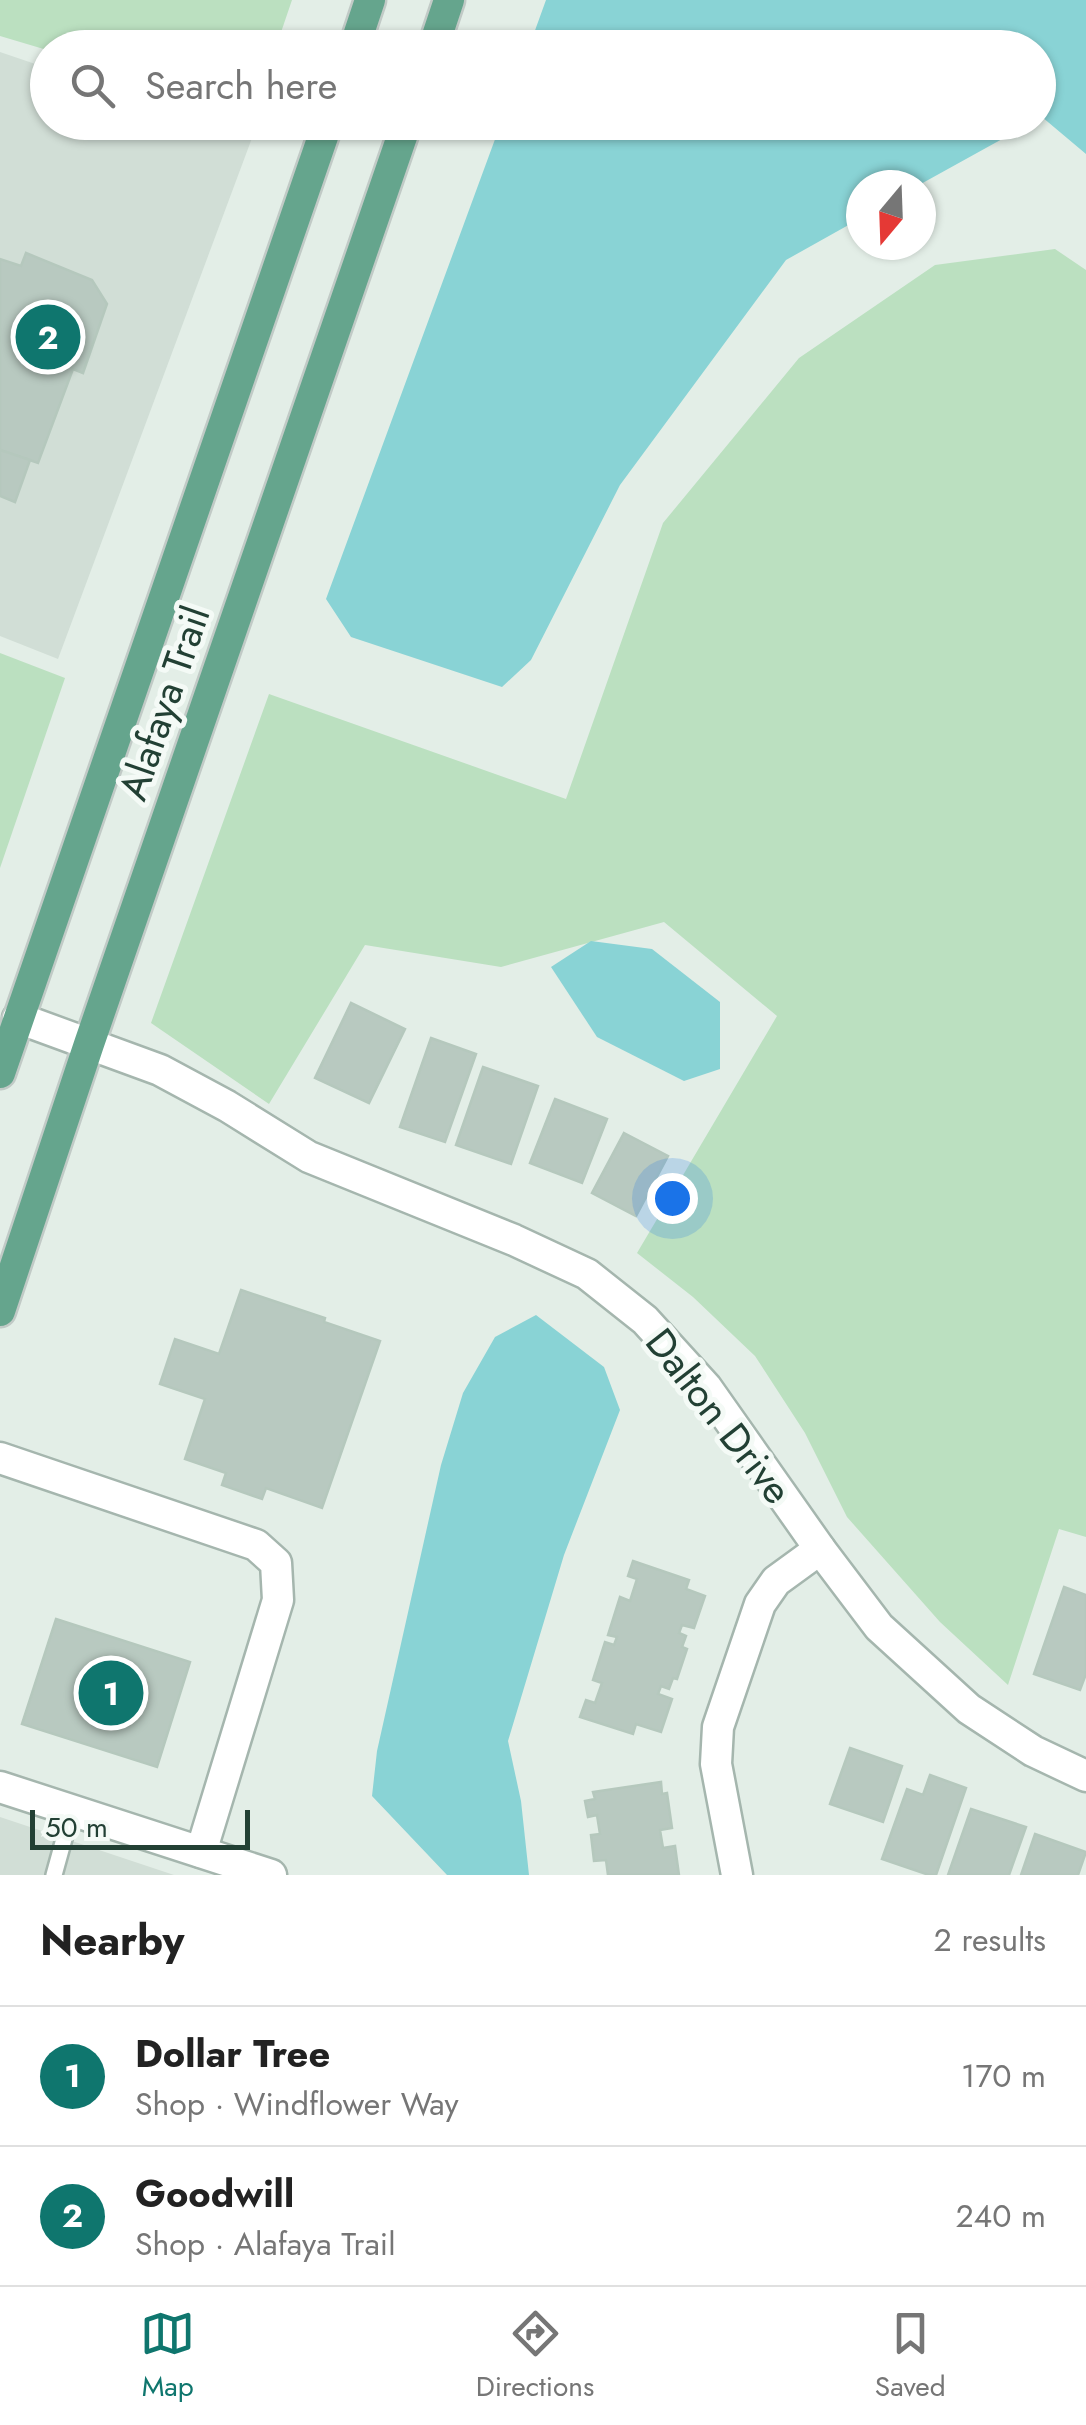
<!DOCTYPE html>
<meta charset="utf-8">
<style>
:root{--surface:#fff;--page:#f2f2f2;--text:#222;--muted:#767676;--line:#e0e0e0;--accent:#0f766e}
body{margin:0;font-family:Jost,sans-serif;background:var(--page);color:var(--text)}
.compass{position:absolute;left:846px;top:170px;width:90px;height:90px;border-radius:50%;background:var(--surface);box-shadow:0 2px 8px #0004;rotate:199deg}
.scale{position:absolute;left:30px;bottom:25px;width:220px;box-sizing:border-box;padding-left:10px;border:5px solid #224034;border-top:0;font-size:28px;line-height:35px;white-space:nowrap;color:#224034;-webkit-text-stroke:8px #f4faf6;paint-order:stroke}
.you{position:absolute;left:672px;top:1198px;width:35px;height:35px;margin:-25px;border:8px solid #fff;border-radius:50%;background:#1a73e8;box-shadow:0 0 0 15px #1a73e833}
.badge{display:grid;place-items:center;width:65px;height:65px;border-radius:50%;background:var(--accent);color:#fff;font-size:32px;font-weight:700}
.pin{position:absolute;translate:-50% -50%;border:5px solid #fff;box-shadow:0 2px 10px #0006}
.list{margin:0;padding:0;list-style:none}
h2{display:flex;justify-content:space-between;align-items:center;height:130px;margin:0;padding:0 40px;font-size:42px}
h2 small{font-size:32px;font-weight:400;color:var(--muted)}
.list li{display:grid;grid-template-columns:65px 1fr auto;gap:30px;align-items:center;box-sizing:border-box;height:140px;padding:0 40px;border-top:2px solid var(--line)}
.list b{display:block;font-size:38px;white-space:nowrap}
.list p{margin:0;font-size:32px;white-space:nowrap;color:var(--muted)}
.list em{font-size:32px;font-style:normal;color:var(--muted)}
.icon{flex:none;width:55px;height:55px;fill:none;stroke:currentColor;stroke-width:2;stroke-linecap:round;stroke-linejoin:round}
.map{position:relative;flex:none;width:1086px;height:1875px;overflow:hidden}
.search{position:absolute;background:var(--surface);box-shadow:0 2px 8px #0004;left:30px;right:30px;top:30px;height:110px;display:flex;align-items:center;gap:25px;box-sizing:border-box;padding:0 35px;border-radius:55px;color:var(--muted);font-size:38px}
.sheet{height:410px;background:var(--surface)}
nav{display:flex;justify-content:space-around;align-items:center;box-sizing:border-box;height:140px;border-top:2px solid var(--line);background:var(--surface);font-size:28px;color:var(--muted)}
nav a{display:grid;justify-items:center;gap:5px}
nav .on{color:var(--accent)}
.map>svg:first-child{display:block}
.built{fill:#d1ded6}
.green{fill:#bbe0c0}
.water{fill:#89d3d5}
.building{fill:#b8c9c0;stroke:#b5c8bd;stroke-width:2.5}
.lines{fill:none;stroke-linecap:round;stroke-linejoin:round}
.service-casing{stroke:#a5b6ae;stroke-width:20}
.minor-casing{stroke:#a5b6ae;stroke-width:35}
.primary-casing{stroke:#c1cac6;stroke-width:35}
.service{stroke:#fff;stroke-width:15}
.minor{stroke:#fff;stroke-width:30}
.primary{stroke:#65a58d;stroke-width:30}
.labels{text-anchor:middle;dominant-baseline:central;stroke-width:10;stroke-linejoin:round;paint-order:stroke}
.street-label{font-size:40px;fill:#224034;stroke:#f4faf6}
</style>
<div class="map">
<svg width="1086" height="1875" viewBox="0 0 1086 1875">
<rect width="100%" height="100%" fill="#e3eee7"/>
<!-- built -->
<g class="built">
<path d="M0,52L47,68L48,122L206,123L252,138L58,659L0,636Z"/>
<path d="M0,1817L174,1875H0Z"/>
</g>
<!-- green -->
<g class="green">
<path d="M0,0H292L276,47L48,48L47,50L0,36Z"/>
<path d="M1055,249L1086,270V1537L1059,1529L1008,1685L940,1622L847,1517L805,1433L755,1356L693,1297L637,1253L777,1016L664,922L501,967L365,945L269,1104L151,1023L269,694L566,799L663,523L799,358L935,265Z"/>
<path d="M0,653L65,678L0,868Z"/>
</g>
<!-- water -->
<g class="water">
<path d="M546,0H1086V154L1042,117L1039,118L1038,48L529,47Z"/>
<path d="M501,123H1031L919,185H861V218L786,260L620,485L531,660L502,687L351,637L326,599Z"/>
<path d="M591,941L652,949L720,1002V1069L684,1081L597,1037L551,967Z"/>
<path d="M536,1315L604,1367L620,1410L564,1555L508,1741L521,1801L529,1875H447L372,1796L377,1751L441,1465L463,1393L495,1337Z"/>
</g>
<!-- building -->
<g class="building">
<path d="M26,253L92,280L107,304L83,373L73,369L38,463L0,450V259L21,266Z"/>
<path d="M0,450L30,460L15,502L0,496Z"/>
<path d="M351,1003L405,1029L369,1103L315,1078Z"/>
<path d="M431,1038L476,1054L445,1142L400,1127Z"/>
<path d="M483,1067L538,1086L511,1164L456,1145Z"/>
<path d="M555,1099L607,1119L582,1183L530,1163Z"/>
<path d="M624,1133L668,1156L636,1216L592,1193Z"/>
<path d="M241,1290L325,1318L324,1322L380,1341L322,1508L266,1488L262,1499L222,1485L226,1473L185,1459L205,1399L160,1384L175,1339L219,1354Z"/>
<path d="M633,1561L689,1580L686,1589L705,1596L694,1628L682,1625L679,1633L686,1636L682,1647L687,1649L677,1679L673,1678L669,1689L661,1686L658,1694L672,1699L661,1732L636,1724L633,1734L580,1717L586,1700L595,1703L602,1683L593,1680L605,1642L614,1645L617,1637L608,1635L620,1597L630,1601L637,1579L628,1576Z"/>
<path d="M1064,1587L1086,1595V1674L1080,1690L1034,1674Z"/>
<path d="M56,1619L190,1662L157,1767L22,1724Z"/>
<path d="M850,1748L902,1766L883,1822L830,1804Z"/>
<path d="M930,1775L966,1788L936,1875H929L882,1859L907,1789L923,1795Z"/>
<path d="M661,1782L662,1794L667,1793L672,1828L660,1830L663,1848L675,1846L679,1875H608L606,1860L594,1861L591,1835L600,1834L597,1815L588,1817L585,1801L595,1799L593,1792Z"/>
<path d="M971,1809L1026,1827L1009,1875H948Z"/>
<path d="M1035,1834L1086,1852L1078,1875H1021Z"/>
</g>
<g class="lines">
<!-- service casing -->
<g class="service-casing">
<path id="service" d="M54,1875L72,1810"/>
</g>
<!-- minor casing -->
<g class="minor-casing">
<g id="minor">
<path d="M18,1018L160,1070L227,1106L309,1157L514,1240L587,1274L645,1320L706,1387L820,1549L879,1627L969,1709L1033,1751L1086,1776"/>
<path d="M0,1458L256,1545L276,1563L278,1600L201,1852"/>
<path d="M0,1787L271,1875"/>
<path d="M737,1875L716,1764L718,1727L760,1604L776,1581L820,1549"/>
</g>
</g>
<!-- primary casing -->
<g class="primary-casing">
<g id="primary">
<path d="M354,48L370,0"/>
<path d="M433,48L449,0"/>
<path d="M0,1073L328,122"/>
<path d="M0,1311L89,1044L407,122"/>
</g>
</g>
<!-- service -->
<use href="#service" class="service"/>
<!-- minor -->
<use href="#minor" class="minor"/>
<!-- primary -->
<use href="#primary" class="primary"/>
</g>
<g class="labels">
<!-- street labels -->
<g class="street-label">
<text transform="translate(164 703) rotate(-71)">Alafaya Trail</text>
<text transform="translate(719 1416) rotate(52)">Dalton Drive</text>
</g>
</g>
</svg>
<svg class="compass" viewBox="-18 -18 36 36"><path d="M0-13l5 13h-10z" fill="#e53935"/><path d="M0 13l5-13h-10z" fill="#767676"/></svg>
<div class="scale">50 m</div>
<div class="you"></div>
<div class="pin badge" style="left:111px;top:1693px">1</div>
<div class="pin badge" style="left:48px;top:337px">2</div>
<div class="search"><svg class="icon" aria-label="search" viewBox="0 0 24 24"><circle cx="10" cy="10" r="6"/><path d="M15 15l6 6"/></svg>Search here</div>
</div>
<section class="sheet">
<h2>Nearby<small>2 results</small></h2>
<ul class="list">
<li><span class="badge">1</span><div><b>Dollar Tree</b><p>Shop · Windflower Way</p></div><em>170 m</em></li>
<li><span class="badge">2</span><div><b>Goodwill</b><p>Shop · Alafaya Trail</p></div><em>240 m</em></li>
</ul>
</section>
<nav>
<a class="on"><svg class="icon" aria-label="map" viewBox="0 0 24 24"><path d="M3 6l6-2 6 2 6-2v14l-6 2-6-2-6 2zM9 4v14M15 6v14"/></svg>Map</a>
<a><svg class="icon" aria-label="directions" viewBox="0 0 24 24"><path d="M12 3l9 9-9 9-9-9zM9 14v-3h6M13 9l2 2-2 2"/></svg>Directions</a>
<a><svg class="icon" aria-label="saved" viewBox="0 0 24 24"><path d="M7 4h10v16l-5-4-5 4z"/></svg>Saved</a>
</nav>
